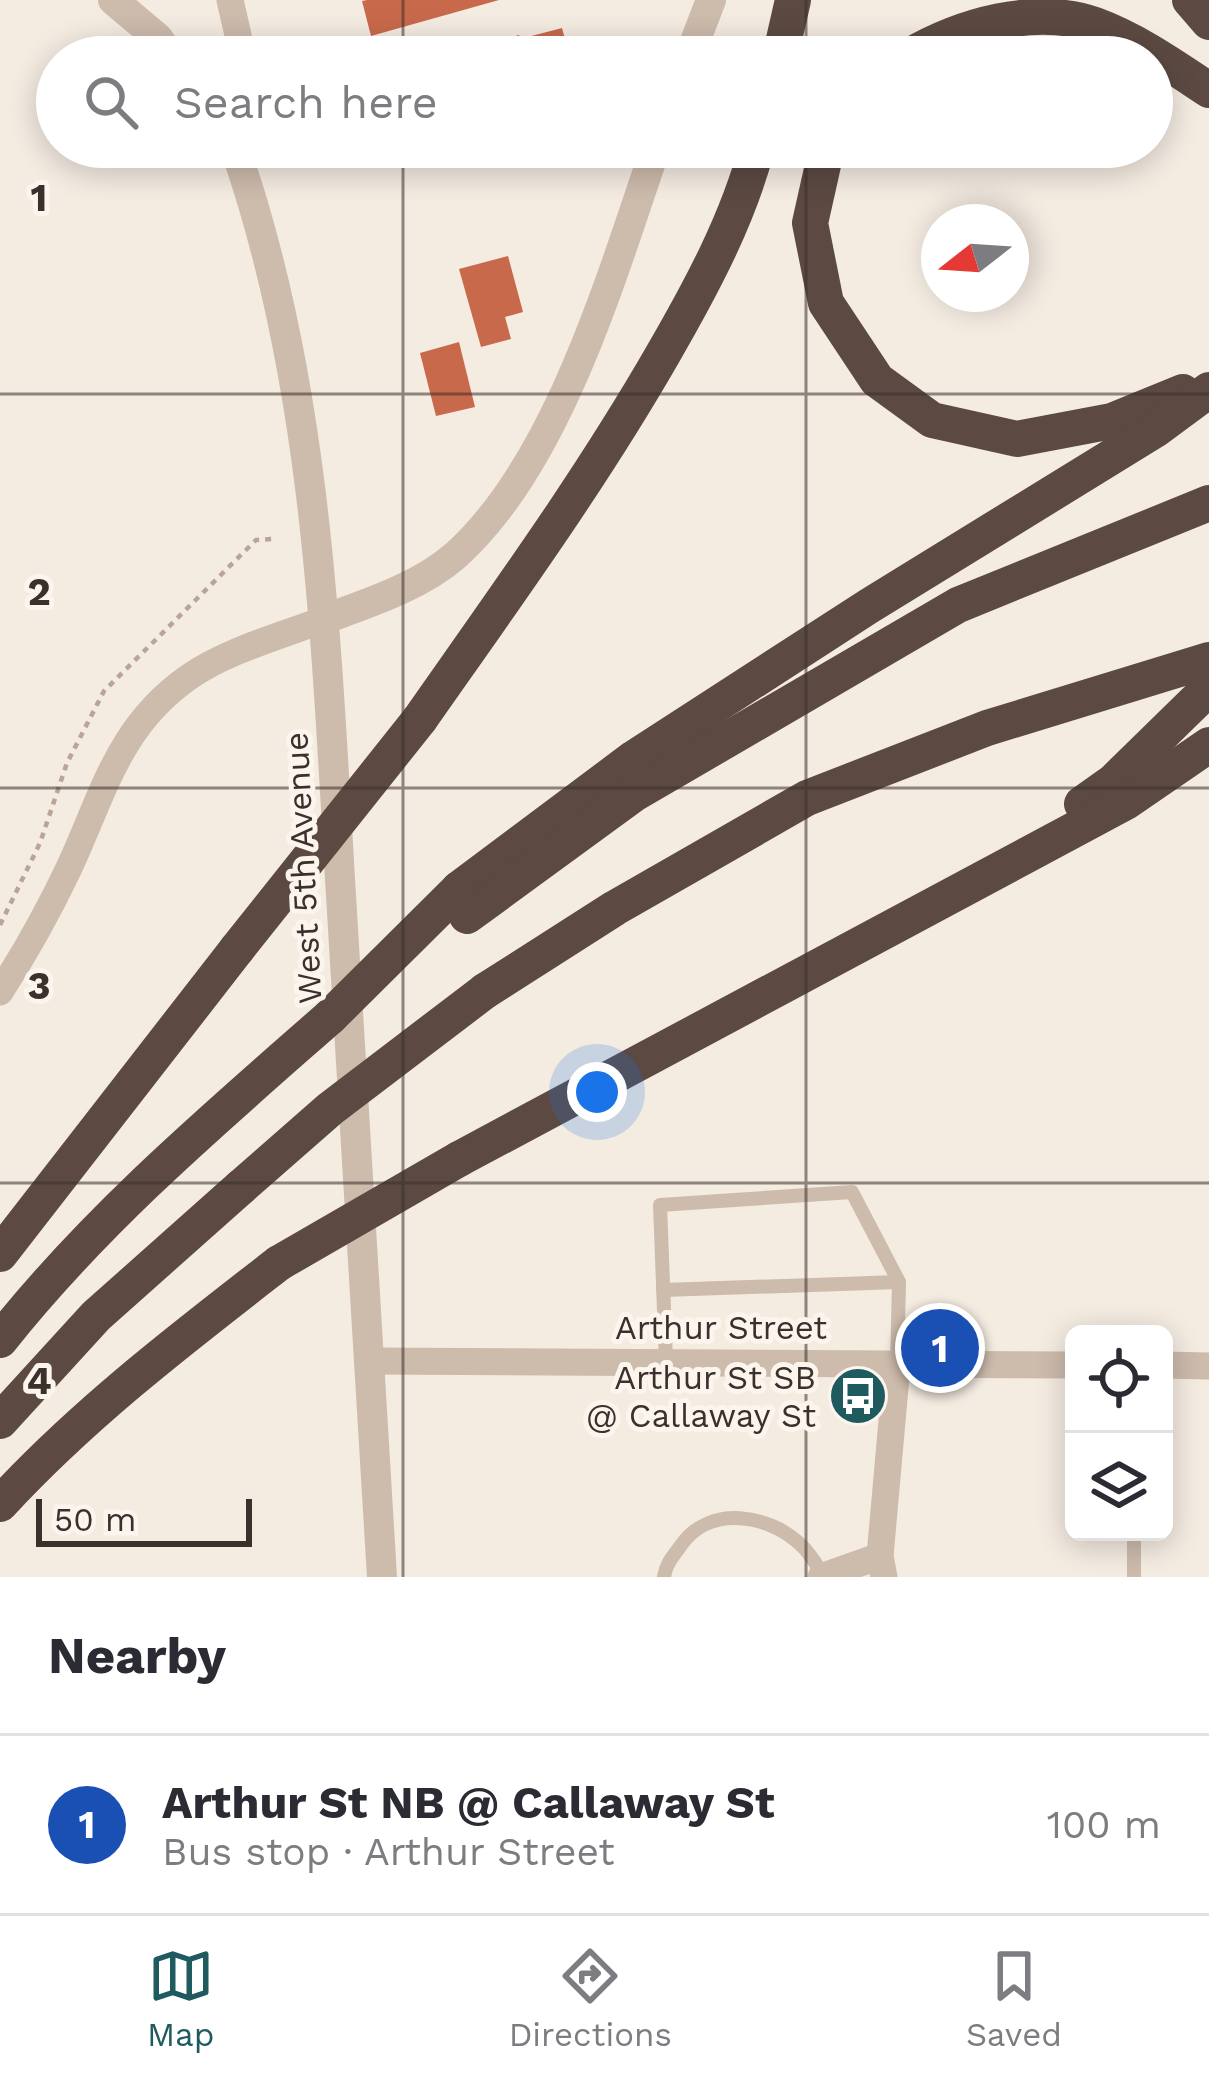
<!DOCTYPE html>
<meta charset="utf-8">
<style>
:root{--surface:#fff;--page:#f7f7f7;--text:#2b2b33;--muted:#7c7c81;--line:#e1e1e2;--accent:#1f5a5e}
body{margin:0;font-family:"Work Sans",sans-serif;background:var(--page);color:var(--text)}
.controls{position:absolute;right:36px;bottom:36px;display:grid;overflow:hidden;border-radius:18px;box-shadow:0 6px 30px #0003}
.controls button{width:108px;height:108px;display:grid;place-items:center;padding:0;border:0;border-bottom:3px solid var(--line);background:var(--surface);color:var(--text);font:60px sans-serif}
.compass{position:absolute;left:921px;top:204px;width:108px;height:108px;border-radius:50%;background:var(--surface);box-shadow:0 6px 30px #0003;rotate:253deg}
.scale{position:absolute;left:36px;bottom:30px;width:216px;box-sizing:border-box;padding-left:12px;border:6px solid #3b302b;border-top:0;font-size:33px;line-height:42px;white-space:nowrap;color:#3b302b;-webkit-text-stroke:9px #fbf5ee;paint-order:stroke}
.you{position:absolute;left:597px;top:1092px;width:42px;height:42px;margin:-30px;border:9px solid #fff;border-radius:50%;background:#1a73e8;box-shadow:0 0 0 18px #1a73e833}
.badge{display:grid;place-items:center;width:78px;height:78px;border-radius:50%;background:var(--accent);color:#fff;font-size:39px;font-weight:700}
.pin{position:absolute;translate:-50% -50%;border:6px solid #fff;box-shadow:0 3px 12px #0006}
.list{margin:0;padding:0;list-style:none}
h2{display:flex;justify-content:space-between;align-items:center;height:156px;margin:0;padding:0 48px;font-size:51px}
h2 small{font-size:39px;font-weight:400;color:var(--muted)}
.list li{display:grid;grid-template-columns:78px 1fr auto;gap:36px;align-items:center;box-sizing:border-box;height:180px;padding:0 48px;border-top:3px solid var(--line)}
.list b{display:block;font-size:45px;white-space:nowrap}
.list p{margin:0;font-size:39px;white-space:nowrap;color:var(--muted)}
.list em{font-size:39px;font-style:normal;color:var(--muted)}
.icon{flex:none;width:66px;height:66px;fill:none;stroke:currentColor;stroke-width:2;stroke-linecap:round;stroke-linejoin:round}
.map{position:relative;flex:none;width:1209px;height:1577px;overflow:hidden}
.search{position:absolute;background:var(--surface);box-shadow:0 6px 30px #0003;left:36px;right:36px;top:36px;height:132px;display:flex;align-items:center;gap:30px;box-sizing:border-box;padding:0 42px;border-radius:66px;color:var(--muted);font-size:45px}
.sheet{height:336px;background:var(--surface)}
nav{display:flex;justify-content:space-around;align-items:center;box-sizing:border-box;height:168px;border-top:3px solid var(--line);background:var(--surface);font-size:33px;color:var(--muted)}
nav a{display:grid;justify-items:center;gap:6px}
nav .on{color:var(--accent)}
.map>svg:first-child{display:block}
.building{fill:#c8694b}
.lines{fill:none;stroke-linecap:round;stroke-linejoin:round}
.path{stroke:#b9a596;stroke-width:4.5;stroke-dasharray:6 6;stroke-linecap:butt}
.service{stroke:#cdbbac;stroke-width:14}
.minor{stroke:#cdbbac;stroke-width:27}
.tertiary{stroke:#cdbbac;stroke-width:30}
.motorway{stroke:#5c4a42;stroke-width:36}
.motorway-bridge{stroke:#5c4a42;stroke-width:36}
.grid{fill:none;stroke:#3b302b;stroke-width:3;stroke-opacity:0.55}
.labels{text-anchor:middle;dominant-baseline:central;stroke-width:10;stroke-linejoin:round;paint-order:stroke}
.street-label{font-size:33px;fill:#3b302b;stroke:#fbf5ee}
.poi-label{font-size:33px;fill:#3b302b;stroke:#fbf5ee;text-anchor:end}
.grid-label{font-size:39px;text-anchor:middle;font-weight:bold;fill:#3b302b;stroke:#fbf5ee;stroke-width:10;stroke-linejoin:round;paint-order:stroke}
</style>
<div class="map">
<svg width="1209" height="1577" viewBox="0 0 1209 1577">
<rect width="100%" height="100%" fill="#f4ebe1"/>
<!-- building -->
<g class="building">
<path d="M499,0L371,36L362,1L367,0Z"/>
<path d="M562,28L570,57H439L519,35L520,39Z"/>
<path d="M508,256L523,312L505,317L511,339L481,347L459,269Z"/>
<path d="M459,342L475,407L436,416L420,353Z"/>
</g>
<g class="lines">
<!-- path -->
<path class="path" d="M0,925L40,843L67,763L104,691L256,540L273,539"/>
<!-- service -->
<g class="service">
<path d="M663,1290L899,1282"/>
<path d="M666,1362L660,1205L852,1192L899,1282L897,1365"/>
<path d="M1134,1532V1577"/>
<path d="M664,1577C666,1563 674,1555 682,1544C710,1505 769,1514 801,1545C810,1553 817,1566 824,1576"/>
</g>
<!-- minor -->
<g class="minor">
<path d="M230,0L243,57"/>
<path d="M0,992C25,953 48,912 68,870C103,796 117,727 189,677C228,650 281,636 325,619"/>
<path d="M368,1361L1074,1365"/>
<path d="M1164,1365L1209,1366"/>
<path d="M821,1577L880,1556"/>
<path d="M884,1577L880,1556L897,1365"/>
</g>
<!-- tertiary -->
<g class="tertiary">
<path d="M113,0L158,38L171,57"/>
<path d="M689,57L711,0"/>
<path d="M231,147L240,163C317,393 326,639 340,879C354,1112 367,1345 382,1577"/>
<path d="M325,619C369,603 421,586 456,555C559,462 612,274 656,147"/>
</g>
<!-- motorway -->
<g class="motorway">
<path d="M1190,0L1209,22"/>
<path d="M780,57L793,0"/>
<path d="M908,57C960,26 1035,4 1095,25C1136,40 1174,67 1209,90"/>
<path d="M827,147L810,223L826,303L877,380L932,420L1017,439L1112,421L1183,392"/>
<path d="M420,719C504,599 590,481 663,354C700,290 738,220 757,147"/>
<path d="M1082,804L1113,782L1209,688"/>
<path d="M459,889L634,758L869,606L1155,430L1209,390"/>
<path d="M467,916L634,794L958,605L1209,503"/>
<path d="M485,991L615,908L807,798L987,728L1209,660"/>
<path d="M459,1159L1126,802L1209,745"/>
<path d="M0,1254L237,949"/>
<path d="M0,1340C96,1219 215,1118 330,1017"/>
<path d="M0,1421L96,1316L241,1187"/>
<path d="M0,1504C84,1413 181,1339 279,1263"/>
</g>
<!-- motorway-bridge -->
<g class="motorway-bridge">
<path d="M237,949L420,719"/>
<path d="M330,1017L459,889"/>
<path d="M241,1187L330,1109L485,991"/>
<path d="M279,1263L459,1159"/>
</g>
</g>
<!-- grid -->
<path class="grid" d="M403,0V57M806,0V57M403,147V1577M806,147V1577M0,394H1209M0,788H1209M0,1183H1209"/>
<!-- icons -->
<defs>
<g id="bus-disc" transform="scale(3)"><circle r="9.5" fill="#1f5a5e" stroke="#fbf5ee"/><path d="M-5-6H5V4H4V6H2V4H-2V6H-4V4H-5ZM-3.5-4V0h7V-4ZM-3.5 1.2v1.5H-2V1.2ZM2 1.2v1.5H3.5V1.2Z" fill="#fff"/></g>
</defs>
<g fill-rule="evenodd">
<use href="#bus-disc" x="858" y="1396"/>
</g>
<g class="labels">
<!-- street labels -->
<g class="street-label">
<text transform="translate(303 868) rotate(-93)">West 5th Avenue</text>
<text x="721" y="1327">Arthur Street</text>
</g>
<!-- poi labels -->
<g class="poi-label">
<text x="816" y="1377">Arthur St SB<tspan x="816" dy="38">@ Callaway St</tspan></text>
</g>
</g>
<g class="grid-label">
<text x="39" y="211">1</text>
<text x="39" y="605">2</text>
<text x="39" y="999">3</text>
<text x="39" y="1394">4</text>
</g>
</svg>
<div class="controls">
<button><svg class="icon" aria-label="locate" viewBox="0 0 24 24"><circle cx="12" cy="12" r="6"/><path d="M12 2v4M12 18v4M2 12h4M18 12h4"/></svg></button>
<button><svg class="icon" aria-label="layers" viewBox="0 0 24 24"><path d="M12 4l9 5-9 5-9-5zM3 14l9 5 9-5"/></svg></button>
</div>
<svg class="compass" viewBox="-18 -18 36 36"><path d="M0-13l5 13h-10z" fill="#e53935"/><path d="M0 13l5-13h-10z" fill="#7c7c81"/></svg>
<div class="scale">50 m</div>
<div class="you"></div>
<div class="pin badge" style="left:940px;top:1348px;background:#1a4fb4">1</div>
<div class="search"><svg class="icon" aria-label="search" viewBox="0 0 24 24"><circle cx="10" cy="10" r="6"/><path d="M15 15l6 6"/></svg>Search here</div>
</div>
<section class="sheet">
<h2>Nearby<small></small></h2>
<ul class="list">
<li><span class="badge" style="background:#1a4fb4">1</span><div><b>Arthur St NB @ Callaway St</b><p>Bus stop · Arthur Street</p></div><em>100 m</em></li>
</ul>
</section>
<nav>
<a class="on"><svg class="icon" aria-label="map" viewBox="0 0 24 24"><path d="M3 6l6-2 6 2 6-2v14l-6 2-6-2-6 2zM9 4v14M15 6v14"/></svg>Map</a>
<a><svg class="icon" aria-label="directions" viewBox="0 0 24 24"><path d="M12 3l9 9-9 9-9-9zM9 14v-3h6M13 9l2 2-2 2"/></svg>Directions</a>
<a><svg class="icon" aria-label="saved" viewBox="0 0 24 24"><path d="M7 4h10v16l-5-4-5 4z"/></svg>Saved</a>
</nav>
